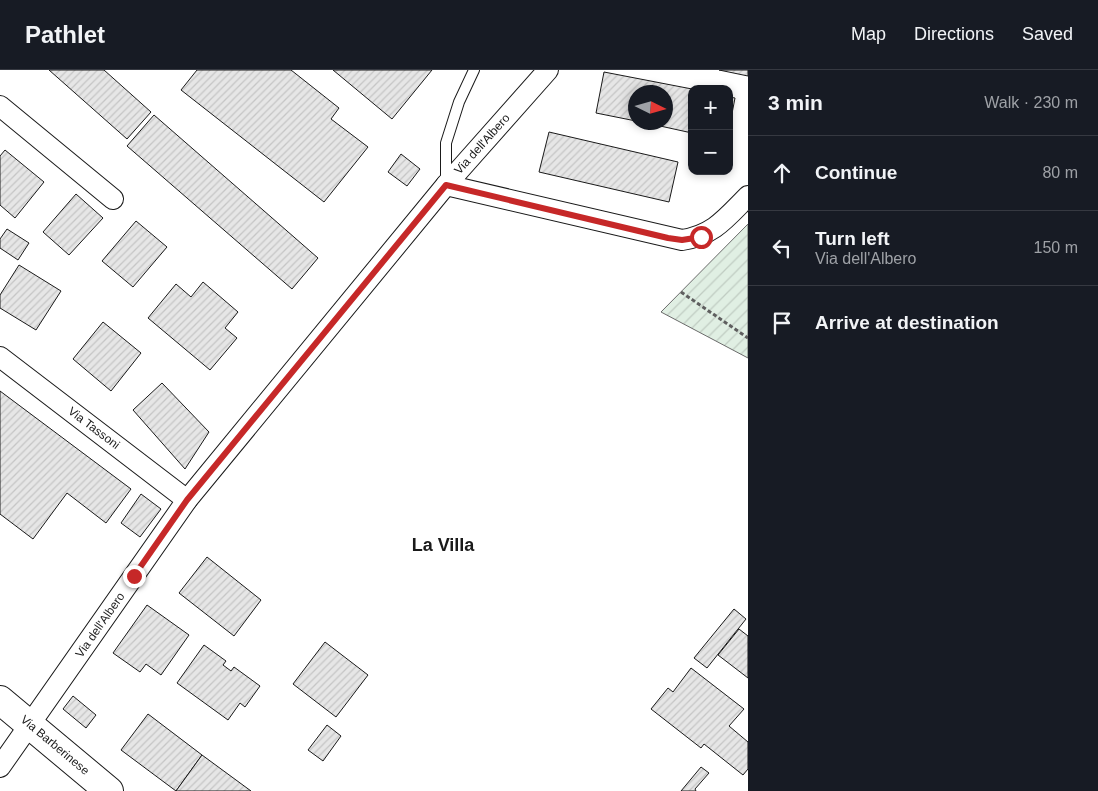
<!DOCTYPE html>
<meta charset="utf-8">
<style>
:root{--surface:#171b24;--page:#20242c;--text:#f1f3f6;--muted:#9ea1a6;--line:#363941}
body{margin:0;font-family:Helvetica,sans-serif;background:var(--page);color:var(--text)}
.controls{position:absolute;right:15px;top:15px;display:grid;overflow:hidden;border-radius:10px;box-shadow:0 2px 8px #0003}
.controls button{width:45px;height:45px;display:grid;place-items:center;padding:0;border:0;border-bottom:1px solid var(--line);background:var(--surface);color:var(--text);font:25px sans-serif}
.compass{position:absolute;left:628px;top:15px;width:45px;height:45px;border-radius:50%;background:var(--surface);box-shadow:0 2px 8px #0003;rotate:95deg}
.stop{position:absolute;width:15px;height:15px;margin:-11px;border:4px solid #c62828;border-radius:50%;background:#fff}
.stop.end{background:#c62828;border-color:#fff;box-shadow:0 1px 5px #0008}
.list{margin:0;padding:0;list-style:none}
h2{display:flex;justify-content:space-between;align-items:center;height:65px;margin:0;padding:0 20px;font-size:21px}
h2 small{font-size:16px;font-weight:400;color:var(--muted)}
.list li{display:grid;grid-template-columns:32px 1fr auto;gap:15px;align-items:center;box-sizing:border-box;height:75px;padding:0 20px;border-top:1px solid var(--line)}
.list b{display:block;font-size:19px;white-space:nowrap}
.list p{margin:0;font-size:16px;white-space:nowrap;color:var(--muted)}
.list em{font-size:16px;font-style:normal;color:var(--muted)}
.icon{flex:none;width:28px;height:28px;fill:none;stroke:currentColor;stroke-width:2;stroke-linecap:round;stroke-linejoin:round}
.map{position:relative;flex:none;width:748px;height:721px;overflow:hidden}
header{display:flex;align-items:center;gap:30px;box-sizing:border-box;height:70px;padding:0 25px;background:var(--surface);border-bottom:1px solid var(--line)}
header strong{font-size:24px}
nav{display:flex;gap:28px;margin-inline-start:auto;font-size:18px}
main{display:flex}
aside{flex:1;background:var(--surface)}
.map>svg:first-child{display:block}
.garden{fill:url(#garden-furrows);stroke:#6a6a6a}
.building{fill:url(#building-hatch);stroke:#1a1a1a}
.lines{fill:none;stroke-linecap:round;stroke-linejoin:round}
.service-casing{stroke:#1a1a1a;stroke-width:12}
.minor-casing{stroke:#1a1a1a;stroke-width:22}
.primary-casing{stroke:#1a1a1a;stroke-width:30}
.path{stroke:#5f5f5f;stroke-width:3;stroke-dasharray:4 2.5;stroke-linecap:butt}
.service{stroke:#fff;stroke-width:10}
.minor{stroke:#fff;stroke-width:20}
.primary{stroke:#fff;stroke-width:28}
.route{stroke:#c62828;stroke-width:6}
.labels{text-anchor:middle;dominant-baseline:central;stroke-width:4;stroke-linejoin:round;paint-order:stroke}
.street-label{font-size:12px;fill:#1a1a1a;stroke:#fff}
.district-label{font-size:18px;font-weight:bold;fill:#1a1a1a;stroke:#fff}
</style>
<header>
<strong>Pathlet</strong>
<nav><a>Map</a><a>Directions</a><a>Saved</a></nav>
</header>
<main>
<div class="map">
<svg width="748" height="721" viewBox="0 0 748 721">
<defs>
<pattern id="garden-furrows" width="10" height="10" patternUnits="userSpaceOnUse" patternTransform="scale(1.25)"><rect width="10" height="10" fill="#e0efe3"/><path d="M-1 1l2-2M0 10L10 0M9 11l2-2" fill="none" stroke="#c0ccc2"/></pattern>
<pattern id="building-hatch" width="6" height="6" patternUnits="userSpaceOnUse" patternTransform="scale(1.25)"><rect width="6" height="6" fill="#e6e6e6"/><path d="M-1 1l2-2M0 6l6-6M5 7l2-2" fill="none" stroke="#c5c5c5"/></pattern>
</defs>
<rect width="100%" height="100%" fill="#fff"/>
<!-- garden -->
<path class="garden" d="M748,154V288L661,242Z"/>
<!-- building -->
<g class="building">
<path d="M49,0H104L151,42L127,69Z"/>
<path d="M197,0H291L339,38L331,49L368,77L324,132L181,20Z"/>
<path d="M333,0H432L392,49Z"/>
<path d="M719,0H748V6Z"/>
<path d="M604,2L692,19V63L642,52H666V22H636V51L596,43Z"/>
<path d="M729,27L735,28L729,59Z"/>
<path d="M154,45L318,188L292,219L127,76Z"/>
<path d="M549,62L678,92L669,132L539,102Z"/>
<path d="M5,80L44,112L15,148L0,135V86Z"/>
<path d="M401,84L420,99L407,116L388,102Z"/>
<path d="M76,124L103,148L69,185L43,162Z"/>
<path d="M136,151L167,177L133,217L102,191Z"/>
<path d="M7,159L29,173L18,190L0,178V169Z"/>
<path d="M19,195L61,221L36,260L0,238V225Z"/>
<path d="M203,212L238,242L225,258L237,268L210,300L148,248L176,214L191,227Z"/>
<path d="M103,252L141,283L111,321L73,289Z"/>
<path d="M162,313L209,362L185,399L133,340Z"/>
<path d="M0,321L131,419L106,453L67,423L33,469L0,444Z"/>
<path d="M141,424L161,439L140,467L121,453Z"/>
<path d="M207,487L261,530L234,566L179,523Z"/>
<path d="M147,535L189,565L161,605L146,594L140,602L113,583Z"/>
<path d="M734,539L746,549L707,598L694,588Z"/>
<path d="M739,559L748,566V608L718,585Z"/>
<path d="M325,572L368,605L336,647L293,614Z"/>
<path d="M204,575L226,591L223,595L231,601L234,597L260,616L245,637L240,633L228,650L177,613Z"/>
<path d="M691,598L744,639L729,656L748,672V699L743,705L704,674L701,678L651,639L668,618L673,622Z"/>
<path d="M73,626L96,645L86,658L63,639Z"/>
<path d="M148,644L202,685L176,721L121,680Z"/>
<path d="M327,655L341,666L323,691L308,680Z"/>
<path d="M202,685L251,721H176Z"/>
<path d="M701,697L709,703L695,719L696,721H681Z"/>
</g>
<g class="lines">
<!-- service casing -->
<g class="service-casing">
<path id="service" d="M446,113V73L459,32L474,0"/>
</g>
<!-- minor casing -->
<g class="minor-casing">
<g id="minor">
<path d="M0,36L113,129"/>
<path d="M446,115L682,170C714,165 726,148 748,126"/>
<path d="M0,287L187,430"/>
<path d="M0,697L187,430L446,115L548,0"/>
</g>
</g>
<!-- primary casing -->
<g class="primary-casing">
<path id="primary" d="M0,630L109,721"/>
</g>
<!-- path -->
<path class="path" d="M681,222L748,268"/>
<!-- service -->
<use href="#service" class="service"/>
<!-- minor -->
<use href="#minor" class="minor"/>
<!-- primary -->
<use href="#primary" class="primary"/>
</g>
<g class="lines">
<!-- route -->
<path class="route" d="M134,506L187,430L446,115L668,168L682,170L701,167"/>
</g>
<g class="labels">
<!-- street labels -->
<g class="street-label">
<text transform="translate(482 74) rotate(-48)">Via dell'Albero</text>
<text transform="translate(94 358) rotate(37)">Via Tassoni</text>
<text transform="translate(100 555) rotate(-55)">Via dell'Albero</text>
<text transform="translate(55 675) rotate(40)">Via Barberinese</text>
</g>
<!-- district labels -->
<g class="district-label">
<text x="443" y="475">La Villa</text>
</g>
</g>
</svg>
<div class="controls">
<button>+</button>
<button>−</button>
</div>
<svg class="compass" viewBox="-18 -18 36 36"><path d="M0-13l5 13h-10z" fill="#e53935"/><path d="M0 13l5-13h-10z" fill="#9ea1a6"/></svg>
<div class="stop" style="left:701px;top:167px"></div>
<div class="stop end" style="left:134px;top:506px"></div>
</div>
<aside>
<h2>3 min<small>Walk · 230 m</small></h2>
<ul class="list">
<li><svg class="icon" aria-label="ahead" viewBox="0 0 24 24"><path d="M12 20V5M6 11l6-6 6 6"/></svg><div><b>Continue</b></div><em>80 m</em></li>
<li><svg class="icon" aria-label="left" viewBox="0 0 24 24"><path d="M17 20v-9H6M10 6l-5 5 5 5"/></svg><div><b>Turn left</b><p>Via dell'Albero</p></div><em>150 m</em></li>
<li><svg class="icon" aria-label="arrive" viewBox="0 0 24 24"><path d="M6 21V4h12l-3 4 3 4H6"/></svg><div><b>Arrive at destination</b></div></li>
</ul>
</aside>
</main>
